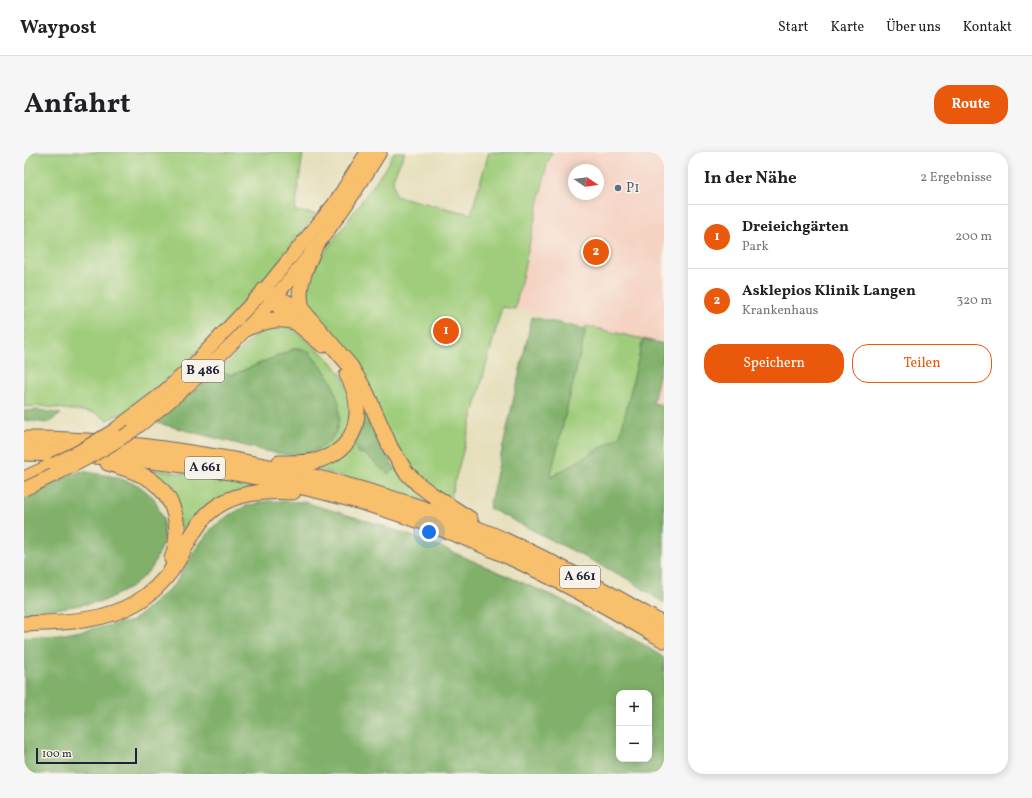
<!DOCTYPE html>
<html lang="de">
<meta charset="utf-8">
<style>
:root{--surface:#fff;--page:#f6f6f6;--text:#202124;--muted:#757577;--line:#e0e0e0;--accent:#ea580c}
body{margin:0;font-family:Vollkorn,serif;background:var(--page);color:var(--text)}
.controls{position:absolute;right:12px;bottom:12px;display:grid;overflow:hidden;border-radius:8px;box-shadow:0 2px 10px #0003}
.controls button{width:36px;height:36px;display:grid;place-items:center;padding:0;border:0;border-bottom:1px solid var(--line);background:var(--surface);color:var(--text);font:20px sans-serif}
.compass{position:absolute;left:544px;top:12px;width:36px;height:36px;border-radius:50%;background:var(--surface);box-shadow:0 2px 10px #0003;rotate:103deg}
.scale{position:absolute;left:12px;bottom:10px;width:101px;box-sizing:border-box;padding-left:4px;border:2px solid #22223b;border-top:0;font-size:11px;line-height:14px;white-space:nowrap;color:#22223b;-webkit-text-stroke:3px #f7f3e8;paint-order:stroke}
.you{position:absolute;left:405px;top:380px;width:14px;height:14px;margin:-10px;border:3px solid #fff;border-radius:50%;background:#1a73e8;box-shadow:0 0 0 6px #1a73e833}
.badge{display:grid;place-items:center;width:26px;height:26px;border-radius:50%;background:var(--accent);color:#fff;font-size:13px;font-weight:700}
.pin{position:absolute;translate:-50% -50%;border:2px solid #fff;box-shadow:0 1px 4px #0006}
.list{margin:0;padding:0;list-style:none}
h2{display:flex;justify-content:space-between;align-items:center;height:52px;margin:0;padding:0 16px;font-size:17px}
h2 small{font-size:13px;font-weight:400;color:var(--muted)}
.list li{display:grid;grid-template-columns:26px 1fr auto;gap:12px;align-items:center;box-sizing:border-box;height:64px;padding:0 16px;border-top:1px solid var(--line)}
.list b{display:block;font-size:15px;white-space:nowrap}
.list p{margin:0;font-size:13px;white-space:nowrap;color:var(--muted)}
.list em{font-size:13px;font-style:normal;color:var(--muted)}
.actions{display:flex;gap:8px;padding:12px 16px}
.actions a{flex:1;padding:9px 0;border:1px solid var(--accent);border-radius:16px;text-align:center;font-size:14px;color:var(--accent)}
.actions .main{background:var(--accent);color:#fff}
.map{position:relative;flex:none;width:640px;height:622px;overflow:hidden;border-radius:16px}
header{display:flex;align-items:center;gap:24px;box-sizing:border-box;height:56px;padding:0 20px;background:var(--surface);border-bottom:1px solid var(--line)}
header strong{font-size:19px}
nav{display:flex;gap:22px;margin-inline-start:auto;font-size:14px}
.intro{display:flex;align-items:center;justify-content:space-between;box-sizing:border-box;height:96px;padding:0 24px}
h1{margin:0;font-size:28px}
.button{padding:10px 18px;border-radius:16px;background:var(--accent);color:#fff;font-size:14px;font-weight:700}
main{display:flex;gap:24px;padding:0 24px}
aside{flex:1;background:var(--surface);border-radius:16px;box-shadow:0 2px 10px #0003}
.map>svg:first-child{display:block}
.built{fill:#f5d2c2;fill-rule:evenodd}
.green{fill:#a0cd7b;stroke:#61785b}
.forest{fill:#80b06b;stroke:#516953;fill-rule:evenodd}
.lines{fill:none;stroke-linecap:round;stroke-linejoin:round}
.primary-casing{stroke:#676468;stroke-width:15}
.motorway-casing{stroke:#676468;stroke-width:17}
.primary{stroke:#f8bf6c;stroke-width:13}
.motorway{stroke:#f8bf6c;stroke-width:15}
.primary-bridge-casing{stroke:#676468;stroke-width:15;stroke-linecap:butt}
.primary-bridge{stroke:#f8bf6c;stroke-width:13}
.service-dot{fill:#5c6f8a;stroke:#f7f3e8;stroke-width:1.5}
.labels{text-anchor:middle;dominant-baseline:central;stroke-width:3;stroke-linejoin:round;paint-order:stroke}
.shield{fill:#f7f3e8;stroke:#62616f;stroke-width:1}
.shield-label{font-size:13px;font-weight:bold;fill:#22223b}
.service-label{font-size:14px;fill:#4e5e75;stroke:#f7f3e8;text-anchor:start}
</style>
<header>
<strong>Waypost</strong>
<nav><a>Start</a><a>Karte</a><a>Über uns</a><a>Kontakt</a></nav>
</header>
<div class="intro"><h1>Anfahrt</h1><a class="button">Route</a></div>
<main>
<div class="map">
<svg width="640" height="622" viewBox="0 0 640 622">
<rect width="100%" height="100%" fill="#f7f3e8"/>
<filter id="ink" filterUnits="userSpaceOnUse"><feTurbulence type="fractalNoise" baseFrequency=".025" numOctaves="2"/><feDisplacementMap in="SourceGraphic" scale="8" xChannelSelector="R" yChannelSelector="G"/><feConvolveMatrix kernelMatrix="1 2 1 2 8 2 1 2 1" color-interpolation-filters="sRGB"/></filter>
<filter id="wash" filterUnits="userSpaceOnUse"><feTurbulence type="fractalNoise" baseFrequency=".012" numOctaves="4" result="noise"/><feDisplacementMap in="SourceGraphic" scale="16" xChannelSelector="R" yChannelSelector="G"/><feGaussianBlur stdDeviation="0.9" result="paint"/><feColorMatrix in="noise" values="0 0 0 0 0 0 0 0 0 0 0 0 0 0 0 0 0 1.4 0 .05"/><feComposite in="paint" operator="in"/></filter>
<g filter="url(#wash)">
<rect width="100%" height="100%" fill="#e6dfbb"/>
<!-- built -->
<g class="built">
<path d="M528,0H640V192L491,157L523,13ZM550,18H574V42H550Z"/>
<path d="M640,201V253L629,251Z"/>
</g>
<!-- green -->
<g class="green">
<path d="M0,0H279L271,59L292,62L251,115L209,163L153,219L103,259L83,268L72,261L16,254L0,255Z"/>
<path d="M370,0H381L369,26L371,44L447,62L465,0H528L523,13L491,157L478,155L426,347L414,340L386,315L285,157L281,134L286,121L360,18Z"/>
<path d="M252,171L269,177L306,208L319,225L325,242L327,269L315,291L299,302L271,304L295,297L307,227L283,198L272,196L208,223L195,219L239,176Z"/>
<path d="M562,174L619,187L597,284L526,326L562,177Z"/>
<path d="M336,246L345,260L337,259L339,270L336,281L334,300L341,302L356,315L372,317L415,355L342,331L280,314L315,304Z"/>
<path d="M109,315L178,324L239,334L222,338L161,386L155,368Z"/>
</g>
<!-- forest -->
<g class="forest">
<path d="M508,165L562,177L526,326L596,284L619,187L640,192V201L629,251L640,253V451L604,427L465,356Z"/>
<path d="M272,196L283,198L300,218L307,227L315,251V267L312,280L305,290L295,297L271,304L241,299L130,270L195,219L209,223Z"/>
<path d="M15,258L37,262L24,271L0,268V259Z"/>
<path d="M337,259L345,260C352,283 358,297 372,317L364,322L341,302L334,301L329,290C338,278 340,274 337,259Z"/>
<path d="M57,319L92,325L114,333L130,346L139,367L140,388L128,416L108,435L80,449L0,462V341Z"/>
<path d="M244,349L280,350L357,373L417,395L536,447L622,494L640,506V622H0V485L36,483L109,469L151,432L173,395L189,375L204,364L222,354ZM595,541H625V607H595Z"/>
</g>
</g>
<g filter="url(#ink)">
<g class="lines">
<!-- primary casing -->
<g class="primary-casing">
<g id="primary">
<path d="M89,279L136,243L167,215L240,138L310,52L343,0"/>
<path d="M108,279C208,204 292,107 356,0"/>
<path d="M0,326L30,312"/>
</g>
</g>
<!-- motorway casing -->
<g class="motorway-casing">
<g id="motorway">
<path d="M240,138L279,159L327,215L342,240L367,297L382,320L394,332L407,342L446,367"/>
<path d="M247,146L261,161L299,193"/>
<path d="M279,159C271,137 281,118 290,97"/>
<path d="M223,176C241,169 252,165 271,170"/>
<path d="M0,287C65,286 128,294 192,305C287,321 380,346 469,383C479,387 489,393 500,397C548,420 594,446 640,473"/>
<path d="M0,301C165,304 331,335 481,403C536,428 588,457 640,488"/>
<path d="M84,311C98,315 115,320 127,328C153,347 158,378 148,407"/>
<path d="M255,311C269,311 285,312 298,307C336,295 341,253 323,223"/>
<path d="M0,472C36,470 77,471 110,452C126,443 141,428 151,413C160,399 166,384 176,371C197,341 236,338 269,340"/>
</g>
</g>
<!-- primary -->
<use href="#primary" class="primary"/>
<!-- motorway -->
<use href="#motorway" class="motorway"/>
<!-- primary-bridge casing -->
<g class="primary-bridge-casing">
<g id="primary-bridge">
<path d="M30,312L56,299L89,279"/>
<path d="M0,337C38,320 74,302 108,279"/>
</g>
</g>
<!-- primary-bridge -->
<use href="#primary-bridge" class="primary-bridge"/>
</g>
</g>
<!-- markers -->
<circle class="service-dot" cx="594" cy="36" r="4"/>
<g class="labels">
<!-- shield labels -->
<g class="shield">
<rect x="158" y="208" width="42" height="22" rx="3"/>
<rect x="161" y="305" width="40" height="22" rx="3"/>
<rect x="536" y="414" width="40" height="22" rx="3"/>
</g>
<g class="shield-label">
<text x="179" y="219">B 486</text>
<text x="181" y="316">A 661</text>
<text x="556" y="425">A 661</text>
</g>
<!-- service labels -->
<g class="service-label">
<text x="602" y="36">P1</text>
</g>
</g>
</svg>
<div class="controls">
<button>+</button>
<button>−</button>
</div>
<svg class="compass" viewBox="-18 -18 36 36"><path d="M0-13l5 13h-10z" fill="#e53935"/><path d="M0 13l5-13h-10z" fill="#757577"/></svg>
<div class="scale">100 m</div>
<div class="you"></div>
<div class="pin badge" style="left:422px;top:179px">1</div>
<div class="pin badge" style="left:572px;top:100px">2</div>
</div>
<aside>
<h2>In der Nähe<small>2 Ergebnisse</small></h2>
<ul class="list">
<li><span class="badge">1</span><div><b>Dreieichgärten</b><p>Park</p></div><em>200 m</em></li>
<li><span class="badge">2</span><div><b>Asklepios Klinik Langen</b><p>Krankenhaus</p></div><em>320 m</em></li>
</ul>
<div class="actions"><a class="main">Speichern</a><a>Teilen</a></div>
</aside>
</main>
